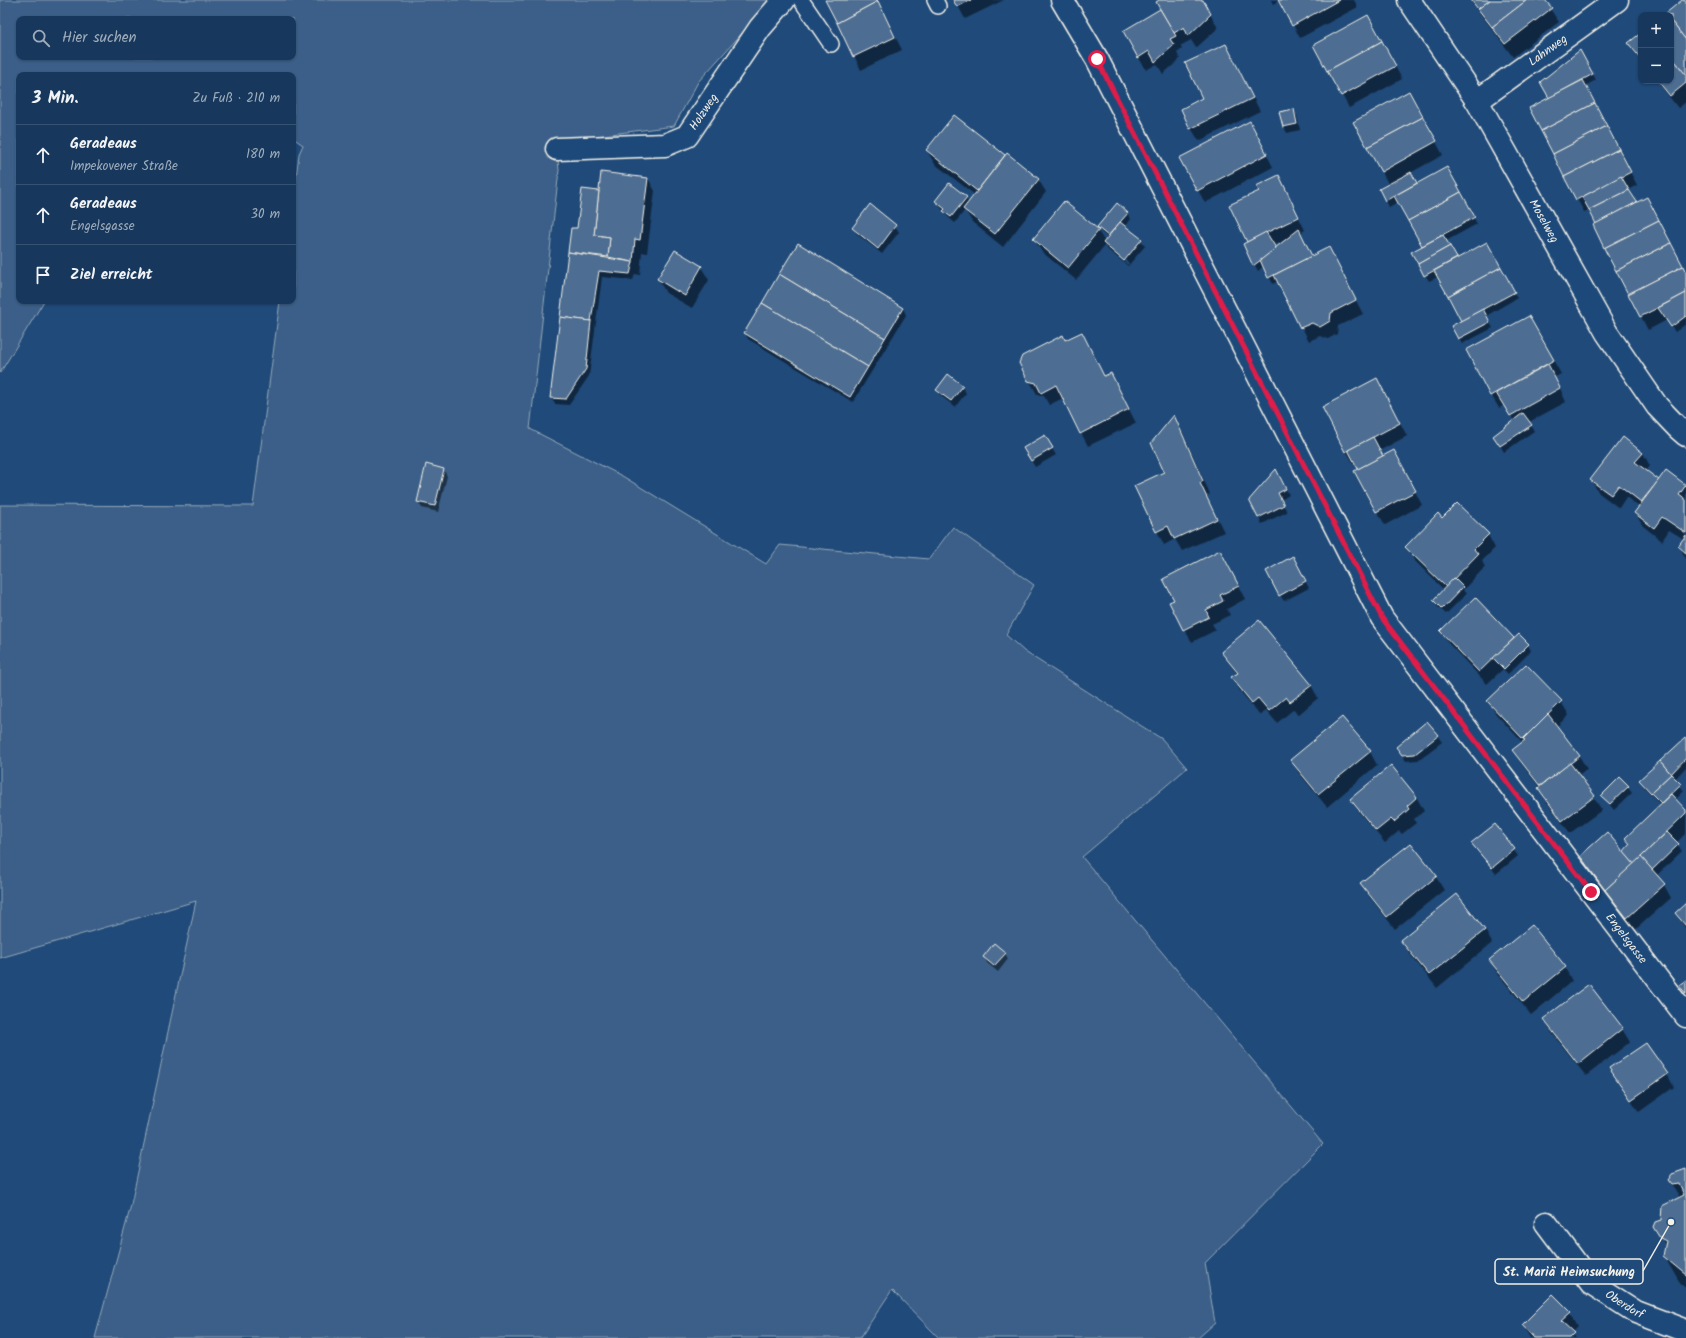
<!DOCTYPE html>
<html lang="de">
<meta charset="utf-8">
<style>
:root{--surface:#17385c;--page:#203f62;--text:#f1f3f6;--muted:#9eacbb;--line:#365272}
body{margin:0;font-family:Kalam,sans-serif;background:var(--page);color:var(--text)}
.controls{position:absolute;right:12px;top:12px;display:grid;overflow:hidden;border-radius:8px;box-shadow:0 1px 3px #0004}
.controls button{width:36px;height:36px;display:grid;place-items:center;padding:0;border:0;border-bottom:1px solid var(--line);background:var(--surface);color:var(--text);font:20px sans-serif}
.stop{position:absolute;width:12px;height:12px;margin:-9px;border:3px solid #e11d48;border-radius:50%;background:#fff}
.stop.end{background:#e11d48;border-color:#fff;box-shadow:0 1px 4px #0008}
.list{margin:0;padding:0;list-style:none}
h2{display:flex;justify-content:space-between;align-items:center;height:52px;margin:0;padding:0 16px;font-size:17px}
h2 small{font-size:13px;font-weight:400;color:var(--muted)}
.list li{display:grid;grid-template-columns:26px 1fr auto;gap:12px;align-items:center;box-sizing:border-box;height:60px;padding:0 16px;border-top:1px solid var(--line)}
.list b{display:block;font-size:15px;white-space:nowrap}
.list p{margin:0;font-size:13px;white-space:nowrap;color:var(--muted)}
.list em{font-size:13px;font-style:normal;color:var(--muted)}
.icon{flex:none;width:22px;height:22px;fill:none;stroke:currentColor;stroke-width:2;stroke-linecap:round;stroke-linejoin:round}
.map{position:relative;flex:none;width:1686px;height:1338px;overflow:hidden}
.search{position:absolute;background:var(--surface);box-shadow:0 1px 3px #0004;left:16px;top:16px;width:280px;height:44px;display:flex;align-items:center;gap:10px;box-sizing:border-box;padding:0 14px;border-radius:8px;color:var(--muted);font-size:15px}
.panel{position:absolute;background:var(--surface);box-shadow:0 1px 3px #0004;left:16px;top:72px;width:280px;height:232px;border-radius:8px}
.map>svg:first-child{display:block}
.green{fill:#3a5f88;stroke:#97a8b8;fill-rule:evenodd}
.shadow{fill:#0007;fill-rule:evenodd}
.building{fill:#4d6e92;stroke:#f4f1e8}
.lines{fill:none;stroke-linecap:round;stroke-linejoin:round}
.service-casing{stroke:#f4f1e8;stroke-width:18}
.minor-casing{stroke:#f4f1e8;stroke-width:25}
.service{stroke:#1f4a7a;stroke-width:15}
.minor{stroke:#1f4a7a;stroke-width:22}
.route{stroke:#e11d48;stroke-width:5}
.labels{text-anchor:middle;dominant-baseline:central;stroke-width:3.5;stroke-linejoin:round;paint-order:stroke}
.street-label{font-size:12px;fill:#f4f1e8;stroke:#1f4a7a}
.leader{fill:none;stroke:#f4f1e8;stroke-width:1.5}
.callout-dot{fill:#f4f1e8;stroke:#1f4a7a;stroke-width:1.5}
.callout{fill:#1f4a7a;stroke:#f4f1e8;stroke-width:1.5}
.callout-label{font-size:13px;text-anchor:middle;font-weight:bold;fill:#f4f1e8}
</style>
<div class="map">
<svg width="1686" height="1338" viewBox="0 0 1686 1338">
<rect width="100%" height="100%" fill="#1f4a7a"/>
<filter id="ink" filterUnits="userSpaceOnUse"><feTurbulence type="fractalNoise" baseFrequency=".025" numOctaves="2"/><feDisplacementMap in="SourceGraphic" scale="8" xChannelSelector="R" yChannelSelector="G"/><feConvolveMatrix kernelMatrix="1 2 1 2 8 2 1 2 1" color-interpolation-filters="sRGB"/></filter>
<g filter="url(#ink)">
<!-- green -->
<path class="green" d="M0,0H772L698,82L674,126L556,141L559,170L530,429L624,477L766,564L780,545L929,559L953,527L1034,585L1006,635L1025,652L1162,739L1187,768L1082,857L1323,1144L1205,1263L1215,1323L1198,1338H939L892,1290L860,1338H95L130,1209L196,901L0,958V505L253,506L280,301H293V201L299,154L303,145L293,138V75H19V301H44L0,373ZM19,19H293V57H19Z"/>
<!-- shadow -->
<g class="shadow">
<path d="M827,0H877L902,50L861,70Z"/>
<path d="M955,0H1004L965,19Z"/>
<path d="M1161,0H1202L1218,28L1196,48L1191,40L1180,46L1182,49L1177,53L1180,59L1163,74L1157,64L1146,70L1124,32L1162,10Z"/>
<path d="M1271,0H1354L1358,7L1300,38L1280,0L1273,4Z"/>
<path d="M1470,0H1544L1559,22L1513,57Z"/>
<path d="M1684,0H1686V102L1678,108L1657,81H1671V15H1665Z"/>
<path d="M1375,30L1402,79L1349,108L1342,95Z"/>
<path d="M1641,34V62L1629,44Z"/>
<path d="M1226,45L1260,111L1199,141L1191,128Z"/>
<path d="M1580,51L1596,80L1585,86L1637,185L1628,190L1636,204L1686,274V324L1675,332L1667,320L1648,330L1594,226L1597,224L1590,210L1584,212L1577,199L1550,98Z"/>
<path d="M1416,105L1443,155L1410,173L1417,184L1447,168L1477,224L1446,241L1457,260L1487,243L1517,298L1486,316L1493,328L1462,344L1452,326L1462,321L1438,277L1429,281L1418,263L1423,247L1398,202L1389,207L1386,201L1389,185L1354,122Z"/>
<path d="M1293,110L1297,116L1300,130L1287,133L1284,127Z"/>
<path d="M954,116L1006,157L1038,179L1046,192L1003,247L972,222L965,210L955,223L948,217L936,201L966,198L969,203L975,195L935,164L927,151Z"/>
<path d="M1257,135L1273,167L1205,203L1198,190Z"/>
<path d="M1278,176L1305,230L1300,233L1312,257L1336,262L1363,314L1338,326L1337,334L1328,339L1320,336L1309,341L1278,281L1273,284L1264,266L1258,271L1244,245L1249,242L1260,191ZM1287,239L1275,249L1273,246Z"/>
<path d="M648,178L655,191L647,253L642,252L640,275L635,274L633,280L602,277L589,376L569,405L555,404L551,398L572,229L577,230L600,192Z"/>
<path d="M1127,213L1131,219L1125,227L1141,240L1145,246L1128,266L1107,249L1105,245L1076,280L1042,252L1034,239L1098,231L1105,242L1108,238L1102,233L1098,227ZM1108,246L1129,263L1128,265L1108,248Z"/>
<path d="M895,226L899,232L882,254L857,234L853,228Z"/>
<path d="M701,267L709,280L692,308L666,293L658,279Z"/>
<path d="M903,308L906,315L853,402L748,339L745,333Z"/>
<path d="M1529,317L1561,374L1555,377L1566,402L1529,422L1534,431L1504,452L1498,442L1514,421L1505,405L1499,408L1491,395Z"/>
<path d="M1082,333L1104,377L1111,374L1136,423L1088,446L1063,398L1049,405L1044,396L1037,394L1029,380L1065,341Z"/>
<path d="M948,375L962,387L966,393L955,407L941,396L937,390Z"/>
<path d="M1384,392L1407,436L1379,451L1383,457L1401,464L1422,505L1385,525L1355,471L1359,469L1356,463L1354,464L1346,451Z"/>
<path d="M1173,417L1181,429L1210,494L1206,496L1224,532L1182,551L1175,539L1164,545L1135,486L1165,472Z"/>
<path d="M1044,436L1056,455L1035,467L1024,448Z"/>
<path d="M1623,438L1643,453L1650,466L1646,471L1659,481L1686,487V559L1679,546L1684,539L1669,530L1662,541L1643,526L1635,513L1639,507L1626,497L1619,508L1599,493L1591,480Z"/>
<path d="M443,469L447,476L438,512L422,508L418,502Z"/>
<path d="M1280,477L1289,495L1281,500L1287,512L1262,524L1250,500Z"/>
<path d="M1442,519L1488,535L1495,548L1482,561L1485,567L1463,590L1466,594L1446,614L1437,606L1434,600L1444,590L1414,560L1407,547Z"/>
<path d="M1220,551L1245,599L1227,609L1230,615L1212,624L1216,630L1192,642L1184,629L1175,600Z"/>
<path d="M1296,564L1309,588L1284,601L1280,595Z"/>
<path d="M1475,598L1514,639L1528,645L1531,651L1508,674L1503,669L1487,684L1449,644L1441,631Z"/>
<path d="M1222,652L1311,685L1318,698L1298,715L1294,709L1277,723L1266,710L1260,715L1240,691L1233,678L1237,674Z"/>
<path d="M1526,666L1561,702L1569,715L1556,727L1579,756L1587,769L1578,775L1602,810L1570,833L1546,801L1540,788L1521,763L1513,750L1523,743L1496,714L1489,702Z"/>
<path d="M1427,722L1442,742L1418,760L1406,761L1397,747Z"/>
<path d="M1686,741V767L1675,779L1684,791L1675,800L1686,812V833L1676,843L1682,851L1656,876L1664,885L1671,898L1635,930L1589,869L1581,856L1623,853L1630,845L1626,838L1661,805L1644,787L1640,781Z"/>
<path d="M1370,752L1377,765L1327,807L1299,773L1291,760Z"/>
<path d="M1391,767L1417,798L1424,811L1414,819L1416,823L1402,834L1399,831L1385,843L1359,812L1352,799Z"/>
<path d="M1620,778L1632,793L1614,810L1603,796Z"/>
<path d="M1495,825L1518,856L1496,874L1473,843Z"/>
<path d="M1410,844L1436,877L1444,890L1395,929L1369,896L1362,883Z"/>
<path d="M1457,896L1485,930L1492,943L1437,988L1409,953L1402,940Z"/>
<path d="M1686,905V929L1676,914Z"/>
<path d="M1005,953L1008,959L998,972L987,963L984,957Z"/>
<path d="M1490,961L1565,968L1572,981L1531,1015L1498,974Z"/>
<path d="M1589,986L1622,1029L1630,1042L1586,1076L1552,1033L1545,1020Z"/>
<path d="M1611,1069L1667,1074L1674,1087L1639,1112Z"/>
<path d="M1686,1170V1287L1679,1282L1664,1256L1666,1246L1654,1226L1662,1221L1680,1198L1670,1183Z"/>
<path d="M1570,1313L1577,1326L1571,1332L1576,1338H1530L1523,1326Z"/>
</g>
<!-- building -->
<g class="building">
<path d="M825,0H877L878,1L837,23Z"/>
<path d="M953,0H971L957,7Z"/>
<path d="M1159,0H1203L1211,14L1188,36L1184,27L1174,33L1156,2Z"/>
<path d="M1278,0H1339L1292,26Z"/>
<path d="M1471,0H1490L1478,9Z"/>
<path d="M1490,0H1527L1492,27L1478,9Z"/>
<path d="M1527,0H1545L1552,8L1505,44L1492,27Z"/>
<path d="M1682,0L1686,1V40L1671,21V15L1665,14Z"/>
<path d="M878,1L895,37L853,57L837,23Z"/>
<path d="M1160,9L1176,36L1170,39L1174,45L1155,62L1149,51L1138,58L1123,31Z"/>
<path d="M1368,15L1382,41L1327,71L1313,45Z"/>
<path d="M1671,21L1686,40V75L1671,56Z"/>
<path d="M1641,33V59L1628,43Z"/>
<path d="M1382,41L1396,66L1341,96L1327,71Z"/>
<path d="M1226,44L1253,98L1190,129L1181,109L1202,98L1185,63Z"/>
<path d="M1580,50L1593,74L1549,98L1540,82Z"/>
<path d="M1671,56L1686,75V83L1670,96L1658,81H1671Z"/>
<path d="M1583,80L1595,103L1541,131L1529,108Z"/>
<path d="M1409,91L1423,117L1367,147L1353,122Z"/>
<path d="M1595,103L1607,126L1553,154L1541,131Z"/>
<path d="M1294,109L1297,124L1283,127L1279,112Z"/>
<path d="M954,115L1005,155L977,191L926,150Z"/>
<path d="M1423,117L1437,141L1381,172L1367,147Z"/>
<path d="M1250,121L1267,154L1197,191L1179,158Z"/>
<path d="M1607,126L1619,149L1564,177L1553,154Z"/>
<path d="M1619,149L1631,172L1576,200L1564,177Z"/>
<path d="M1007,153L1039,179L995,234L963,209Z"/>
<path d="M1447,167L1461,192L1408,221L1394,196Z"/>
<path d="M601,172L648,178L640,240L635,239L633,262L608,257L610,237L594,235Z"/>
<path d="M1411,172L1417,183L1385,201L1379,189Z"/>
<path d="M1279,175L1299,217L1247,242L1229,205L1259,191L1256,186Z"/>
<path d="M1621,176L1629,190L1589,210L1582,197Z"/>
<path d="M949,183L967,197L951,217L943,211L945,209L935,201Z"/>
<path d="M582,189L599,191L594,235L610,237L608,257L568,252L571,228H577Z"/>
<path d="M1629,190L1637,202L1596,224L1589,210Z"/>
<path d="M1461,192L1475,217L1422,246L1408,221Z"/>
<path d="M1647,197L1659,220L1604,248L1593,225Z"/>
<path d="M1064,201L1099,230L1068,268L1033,239Z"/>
<path d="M1117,203L1128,213L1108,236L1097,227Z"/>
<path d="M870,204L896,225L878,249L852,228Z"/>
<path d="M1659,220L1671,243L1616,271L1604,248Z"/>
<path d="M1120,222L1142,239L1124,261L1103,243Z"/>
<path d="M1299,229L1312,256L1268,278L1260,260Z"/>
<path d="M1266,232L1276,248L1253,266L1243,244Z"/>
<path d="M1443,235L1450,246L1418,264L1411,252Z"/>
<path d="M1487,242L1501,267L1448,296L1434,271Z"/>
<path d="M798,243L903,308L885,338L779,274Z"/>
<path d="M1671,243L1683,266L1628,294L1616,271Z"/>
<path d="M1450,246L1457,258L1424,276L1418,264Z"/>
<path d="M1329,247L1356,300L1331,313L1330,321L1320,327L1312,323L1300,328L1274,275Z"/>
<path d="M675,250L702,266L685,296L657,279Z"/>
<path d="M568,252L633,262L630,274L599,271L591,321L560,317Z"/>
<path d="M1683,266L1686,273V293L1640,317L1628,294Z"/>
<path d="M1501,267L1515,292L1461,321L1448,296Z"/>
<path d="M779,274L885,338L868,367L762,303Z"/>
<path d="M1686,293V316L1671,327L1658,308Z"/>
<path d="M762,303L868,367L850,397L744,333Z"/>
<path d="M1483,309L1490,322L1458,339L1451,326Z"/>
<path d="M1529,316L1554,360L1490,396L1466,350Z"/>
<path d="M560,317L591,321L586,369L566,399L550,398Z"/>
<path d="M1082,332L1104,376L1111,373L1129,409L1080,434L1056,385L1041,393L1036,383L1028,381L1019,363L1022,356L1063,335L1065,340Z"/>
<path d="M1548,364L1560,388L1510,416L1496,393Z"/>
<path d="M948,374L963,386L951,401L936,390Z"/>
<path d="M1377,378L1400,423L1345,452L1322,407Z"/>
<path d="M1523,413L1532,425L1500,446L1493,436Z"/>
<path d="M1174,415L1203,481L1200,483L1217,519L1174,539L1168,526L1156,532L1134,486L1164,472L1151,443Z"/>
<path d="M1045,435L1053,448L1031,461L1023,448Z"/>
<path d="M1373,437L1383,456L1358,469L1348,450Z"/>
<path d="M1623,437L1643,453L1635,462L1659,480L1641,502L1619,485L1611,495L1590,480Z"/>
<path d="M1394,450L1416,491L1376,512L1354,471Z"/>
<path d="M426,464L444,469L435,506L417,502Z"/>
<path d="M1276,469L1286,489L1278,493L1284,505L1258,518L1249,500Z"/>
<path d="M1666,470L1686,485L1679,495L1686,500V533L1662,517L1654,528L1634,513Z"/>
<path d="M1457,503L1489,534L1474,549L1478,554L1446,587L1405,547L1438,513L1442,518Z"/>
<path d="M1686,535V553L1678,546Z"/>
<path d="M1220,550L1239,586L1220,595L1223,601L1206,610L1209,617L1183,630L1169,602L1174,600L1163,579Z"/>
<path d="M1293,556L1306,581L1279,596L1266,571Z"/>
<path d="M1454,578L1463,587L1442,609L1433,600Z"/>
<path d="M1475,597L1514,638L1479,672L1440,631Z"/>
<path d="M1259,620L1312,685L1290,702L1286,697L1269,711L1258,698L1252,703L1231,677L1238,673L1221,652Z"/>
<path d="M1519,634L1529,644L1504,669L1493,658Z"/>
<path d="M1526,664L1562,701L1523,739L1487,701Z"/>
<path d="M1548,714L1580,756L1540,786L1512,750L1525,740L1523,739Z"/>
<path d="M1342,717L1371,751L1318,794L1290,760Z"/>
<path d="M1427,721L1439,735L1415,754L1402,755L1396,747Z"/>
<path d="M1685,738L1686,740V758L1671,774L1660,761Z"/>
<path d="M1660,761L1671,774L1651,793L1639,780Z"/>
<path d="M1570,763L1595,796L1562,821L1538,788Z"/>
<path d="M1391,765L1417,797L1407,806L1409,809L1394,822L1391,819L1376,831L1350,799Z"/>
<path d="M1671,774L1681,784L1661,803L1651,793Z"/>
<path d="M1620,777L1629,786L1610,804L1601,796Z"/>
<path d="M1671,794L1686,810V813L1634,864L1623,852L1630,844L1625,838Z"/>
<path d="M1495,824L1515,849L1492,868L1471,843Z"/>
<path d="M1607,832L1634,864L1605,890L1580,856Z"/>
<path d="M1667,832L1679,844L1652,870L1641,857Z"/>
<path d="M1411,843L1437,876L1387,917L1360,883Z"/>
<path d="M1641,857L1665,884L1627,918L1605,890Z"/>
<path d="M1457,894L1485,930L1429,975L1400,940Z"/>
<path d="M1686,903V926L1675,913Z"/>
<path d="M1532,925L1566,967L1523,1002L1489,960Z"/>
<path d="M994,943L1006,953L994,966L983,957Z"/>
<path d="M1686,980V994L1679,985Z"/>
<path d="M1589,984L1623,1028L1578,1064L1543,1019Z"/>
<path d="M1646,1043L1668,1074L1631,1100L1609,1068Z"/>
<path d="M1686,1169V1275L1663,1256L1666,1241L1660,1238L1653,1227L1655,1222L1661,1220L1662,1206L1684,1195L1679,1184L1672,1185L1668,1180L1672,1174Z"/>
<path d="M1553,1294L1571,1312L1561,1321L1574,1333L1569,1338H1534L1522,1325Z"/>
</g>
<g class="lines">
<!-- service casing -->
<g class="service-casing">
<g id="service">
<path d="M801,0L831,44"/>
<path d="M935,0L938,6"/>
</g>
</g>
<!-- minor casing -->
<g class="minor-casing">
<g id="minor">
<path id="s1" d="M1062,0L1097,59L1382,618L1686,1016"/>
<path id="s2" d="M1409,0L1477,101L1607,333L1657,406L1678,428L1686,435"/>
<path id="s3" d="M1477,101L1617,0"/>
<path id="s4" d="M557,149L665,145L687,136L760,28L784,0"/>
<path id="s5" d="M1546,1223L1591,1283L1636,1312L1686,1331"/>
</g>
</g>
<!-- service -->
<use href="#service" class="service"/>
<!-- minor -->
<use href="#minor" class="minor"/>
</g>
</g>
<g class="lines" filter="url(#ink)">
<!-- route -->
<path class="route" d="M1097,59L1382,618L1591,892"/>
</g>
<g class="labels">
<!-- street labels -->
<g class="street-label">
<text stroke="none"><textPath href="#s3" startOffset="87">Lahnweg</textPath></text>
<text stroke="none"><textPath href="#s4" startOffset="161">Holzweg</textPath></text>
<text stroke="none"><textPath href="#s2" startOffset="259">Moselweg</textPath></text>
<text stroke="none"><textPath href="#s1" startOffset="1099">Engelsgasse</textPath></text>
<text stroke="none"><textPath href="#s5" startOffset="115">Oberdorf</textPath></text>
</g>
</g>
<!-- callouts -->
<path class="leader" d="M1671 1222L1643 1271"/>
<circle class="callout-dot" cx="1671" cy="1222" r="4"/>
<rect class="callout" x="1495" y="1259" width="148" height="25" rx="4"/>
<g class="callout-label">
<text x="1569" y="1276">St. Mariä Heimsuchung</text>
</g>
</svg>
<div class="controls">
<button>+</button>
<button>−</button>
</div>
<div class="stop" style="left:1097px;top:59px"></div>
<div class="stop end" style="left:1591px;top:892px"></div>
<div class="search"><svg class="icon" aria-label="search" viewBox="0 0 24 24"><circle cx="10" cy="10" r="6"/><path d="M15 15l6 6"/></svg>Hier suchen</div>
<section class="panel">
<h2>3 Min.<small>Zu Fuß · 210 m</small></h2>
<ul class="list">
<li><svg class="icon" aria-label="ahead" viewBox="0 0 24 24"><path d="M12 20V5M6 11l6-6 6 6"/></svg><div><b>Geradeaus</b><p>Impekovener Straße</p></div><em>180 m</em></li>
<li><svg class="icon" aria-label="ahead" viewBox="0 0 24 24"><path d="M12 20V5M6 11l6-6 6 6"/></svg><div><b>Geradeaus</b><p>Engelsgasse</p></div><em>30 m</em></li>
<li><svg class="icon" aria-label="arrive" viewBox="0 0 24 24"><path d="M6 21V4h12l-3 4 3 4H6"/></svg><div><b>Ziel erreicht</b></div></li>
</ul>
</section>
</div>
